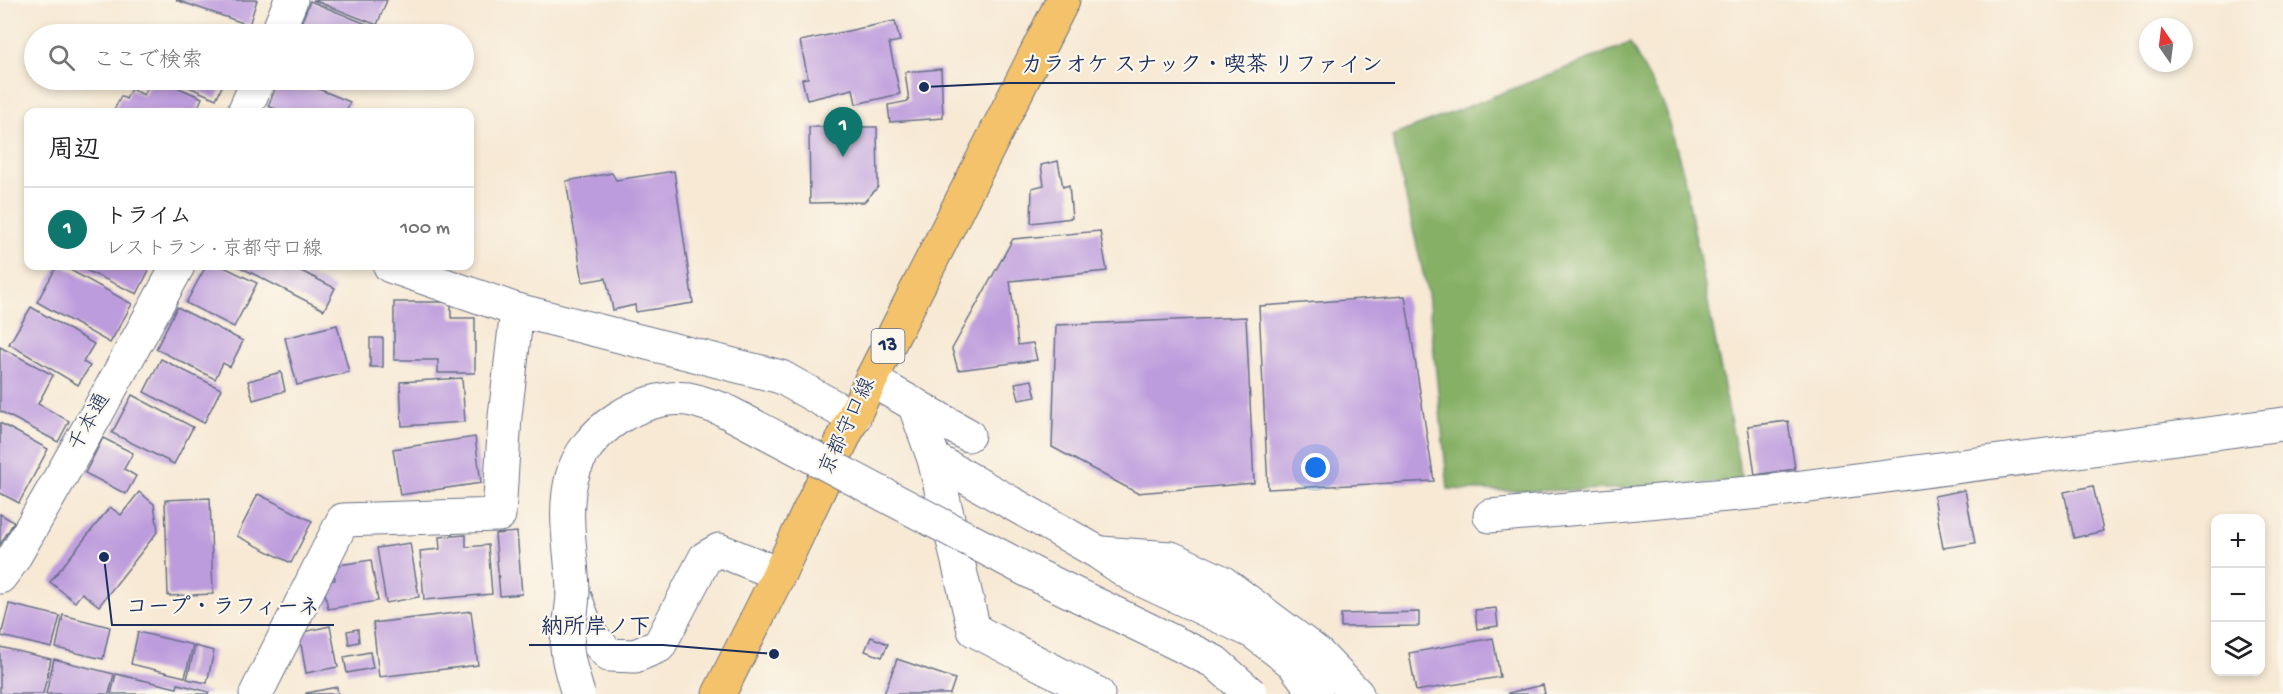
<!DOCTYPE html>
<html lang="ja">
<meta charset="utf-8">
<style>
:root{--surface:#fff;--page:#f6f6f6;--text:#202124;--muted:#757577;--line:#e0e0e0;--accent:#0f766e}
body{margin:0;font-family:"Gochi Hand","Klee One",sans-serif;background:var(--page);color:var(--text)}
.controls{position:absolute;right:18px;bottom:18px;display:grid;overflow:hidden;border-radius:12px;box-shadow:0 3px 9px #0003}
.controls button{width:54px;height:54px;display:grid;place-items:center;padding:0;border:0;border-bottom:2px solid var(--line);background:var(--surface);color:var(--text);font:30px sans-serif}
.compass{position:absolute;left:2139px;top:18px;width:54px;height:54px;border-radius:50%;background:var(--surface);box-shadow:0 3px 9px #0003;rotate:346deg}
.you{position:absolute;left:1316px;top:468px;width:21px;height:21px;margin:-15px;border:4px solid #fff;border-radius:50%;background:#1a73e8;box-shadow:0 0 0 9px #1a73e833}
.badge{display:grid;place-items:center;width:39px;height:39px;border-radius:50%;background:var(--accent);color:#fff;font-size:20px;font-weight:700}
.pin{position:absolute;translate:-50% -50px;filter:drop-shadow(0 2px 3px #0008)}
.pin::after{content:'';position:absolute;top:32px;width:21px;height:18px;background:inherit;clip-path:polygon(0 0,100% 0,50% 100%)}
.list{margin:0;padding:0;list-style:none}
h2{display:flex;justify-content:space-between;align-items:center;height:78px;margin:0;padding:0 24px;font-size:26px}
h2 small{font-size:20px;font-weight:400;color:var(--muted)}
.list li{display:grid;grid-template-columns:39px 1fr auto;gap:18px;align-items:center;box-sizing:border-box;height:84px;padding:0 24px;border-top:2px solid var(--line)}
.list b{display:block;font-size:22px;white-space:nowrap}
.list p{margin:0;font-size:20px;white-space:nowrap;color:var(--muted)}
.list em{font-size:20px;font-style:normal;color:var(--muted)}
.icon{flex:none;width:33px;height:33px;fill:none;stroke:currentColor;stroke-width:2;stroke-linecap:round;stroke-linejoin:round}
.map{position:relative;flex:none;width:2283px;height:694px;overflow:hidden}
.search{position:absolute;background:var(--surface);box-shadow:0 3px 9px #0003;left:24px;top:24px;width:450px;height:66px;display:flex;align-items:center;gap:15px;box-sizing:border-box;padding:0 21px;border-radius:33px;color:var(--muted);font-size:22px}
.panel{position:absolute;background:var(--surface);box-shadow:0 3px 9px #0003;left:24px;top:108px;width:450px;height:162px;border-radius:12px}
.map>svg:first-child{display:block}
.forest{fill:#86b066;stroke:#507062;stroke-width:1.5}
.building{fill:#bd9cdd}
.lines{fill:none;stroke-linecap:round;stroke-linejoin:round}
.minor-casing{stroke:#687087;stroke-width:35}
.major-casing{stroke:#687087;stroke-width:35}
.minor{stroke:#fff;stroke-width:33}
.major{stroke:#f3c26a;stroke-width:33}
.minor-bridge-casing{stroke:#687087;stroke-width:35;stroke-linecap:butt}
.minor-bridge{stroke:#fff;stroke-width:33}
.labels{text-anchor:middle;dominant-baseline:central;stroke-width:4.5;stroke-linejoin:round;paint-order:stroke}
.shield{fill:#fbf7ec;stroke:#5e6b89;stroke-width:1.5}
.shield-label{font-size:20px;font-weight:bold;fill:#1b2f5e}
.street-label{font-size:21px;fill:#1b2f5e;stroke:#fbf7ec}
.leader{fill:none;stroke:#1b2f5e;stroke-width:2}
.callout-dot{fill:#1b2f5e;stroke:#fbf7ec;stroke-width:2}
.callout-label{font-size:22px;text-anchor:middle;font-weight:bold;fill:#1b2f5e;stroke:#fbf7ec;stroke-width:4.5;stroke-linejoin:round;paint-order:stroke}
</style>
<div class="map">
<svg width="2283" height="694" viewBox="0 0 2283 694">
<rect width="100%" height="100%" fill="#fbf7ec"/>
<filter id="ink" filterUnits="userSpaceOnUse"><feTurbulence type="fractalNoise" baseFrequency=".0167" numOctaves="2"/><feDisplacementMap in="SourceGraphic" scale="12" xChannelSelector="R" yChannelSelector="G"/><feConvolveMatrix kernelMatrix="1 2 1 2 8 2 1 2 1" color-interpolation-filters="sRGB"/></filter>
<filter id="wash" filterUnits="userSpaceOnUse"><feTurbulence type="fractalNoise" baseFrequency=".008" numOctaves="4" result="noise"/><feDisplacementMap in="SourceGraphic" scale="24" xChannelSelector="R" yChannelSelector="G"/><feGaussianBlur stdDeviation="1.35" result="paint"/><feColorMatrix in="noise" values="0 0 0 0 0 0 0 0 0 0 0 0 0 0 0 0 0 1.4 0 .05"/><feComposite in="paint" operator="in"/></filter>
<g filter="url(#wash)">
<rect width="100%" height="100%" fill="#f7e9d4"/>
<!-- forest -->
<path class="forest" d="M1630,43L1665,107L1683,172L1742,481C1644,488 1546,494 1448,489L1428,295L1392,136Z"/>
<g id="blocks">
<!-- building -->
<g class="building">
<path d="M176,0H257L249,25Z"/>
<path d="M313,0H387L377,25Z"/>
<path d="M310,1L376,28L373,34H297Z"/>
<path d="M895,21L900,41L889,43L900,94L856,104L853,89L807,100L802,79L808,78L800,41Z"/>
<path d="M941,69L943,118L890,122L888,105L909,101L905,72Z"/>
<path d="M151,80H161L202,98L196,112H113L121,96L126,99L131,89L144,95Z"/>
<path d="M173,80H225L216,99Z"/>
<path d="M279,80H297L350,102L346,112H284L268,106Z"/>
<path d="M809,127H877L878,187L864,202L810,203Z"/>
<path d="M1058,161L1063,187L1069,185L1072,218L1031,223L1032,188L1044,185L1041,165Z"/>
<path d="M674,171L693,303L636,312L635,305L613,310L606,278L583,282L566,181L612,173L616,180Z"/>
<path d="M1100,231L1107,271L1010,281L1018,345L1033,343L1037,360L958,370L952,349L1013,239Z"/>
<path d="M57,266H63L132,304L110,343L37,302Z"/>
<path d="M77,266H151L137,294Z"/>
<path d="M206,266H222L257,283L234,327L186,303Z"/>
<path d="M238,266H276L288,272L291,266L335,288L324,310Z"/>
<path d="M1405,296L1434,481L1268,489L1259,306Z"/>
<path d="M394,302H451V318H475V373H438V360H394Z"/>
<path d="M31,307L94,344L83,362L90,366L78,385L9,344Z"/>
<path d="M177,307L243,341L230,367L223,363L215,379L156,349Z"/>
<path d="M1246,317L1254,483L1137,493L1052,447L1056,325Z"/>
<path d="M337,325L349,372L297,385L285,338Z"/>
<rect x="370" y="338" width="13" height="29"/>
<path d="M0,347L53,375L38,404L69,421L58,442L0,411Z"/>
<path d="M161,359L221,389L204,423L144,392Z"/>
<path d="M281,372L285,391L253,400L248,381Z"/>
<path d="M462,378L465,422L402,426L400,382Z"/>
<path d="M1032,380L1036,397L1019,400L1015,383Z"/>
<path d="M132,395L193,427L174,464L112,433Z"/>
<path d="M1788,421L1795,469L1755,475L1748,426Z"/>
<path d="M0,423L48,449L19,503L0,493Z"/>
<path d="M475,437L481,483L400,495L393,449Z"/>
<path d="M103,438L133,453L124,469L136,476L126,494L85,473Z"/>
<path d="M2093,486L2103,531L2074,538L2064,492Z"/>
<path d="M1965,490L1975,543L1943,548L1934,496Z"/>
<path d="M139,492L154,504L158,531L99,606L82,593L75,602L50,582L110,507L121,515Z"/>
<path d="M258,494L312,521L291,563L237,536Z"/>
<path d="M210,498L213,594L168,596L165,500Z"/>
<path d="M0,514L14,522L0,545Z"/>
<path d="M517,532L522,594L500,596L495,534Z"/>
<path d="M466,535V547L488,545L492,594L424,600L420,551L440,549L439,537Z"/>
<path d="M410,543L419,597L386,603L377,548Z"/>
<path d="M371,560L378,601L328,609L323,582L335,580L333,566Z"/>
<path d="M9,604L60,616L52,648L1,636Z"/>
<path d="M1496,608L1498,626L1477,629L1475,610Z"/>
<path d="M471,611L478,665L379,677L373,623Z"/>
<path d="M1419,612V626L1341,627V614Z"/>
<path d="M63,615L110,627L103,659L56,648Z"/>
<path d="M330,626L338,667L306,673L299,633Z"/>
<path d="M358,629L359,642L349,644L347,631Z"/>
<path d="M138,632L193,645L185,677L131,664Z"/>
<path d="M871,637L888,644L882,657L865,651Z"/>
<path d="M1493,638L1500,677L1416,691L1409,653Z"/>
<path d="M195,646L214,651L207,683L187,679Z"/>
<path d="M0,647L51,659L43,694H0Z"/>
<path d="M370,652L373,668L347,673L344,657Z"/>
<path d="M54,659L114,674L109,694H46Z"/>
<path d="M897,659L955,679L950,694H884Z"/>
<path d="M116,674L177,688L178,684L209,692L208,694H111Z"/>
<path d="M1543,685L1545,694H1509L1508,693Z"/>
<path d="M337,687L338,694H306V693Z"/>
</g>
</g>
</g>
<g filter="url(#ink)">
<use href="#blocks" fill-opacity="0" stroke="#687087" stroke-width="1.5"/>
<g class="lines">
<!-- minor casing -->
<g class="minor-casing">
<g id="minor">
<path d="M277,34L291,0"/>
<path d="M244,112L258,80"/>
<path d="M390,266L517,310L781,377L854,418"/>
<path d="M871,380L968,435"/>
<path d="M914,404L934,459L1099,553L1133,576L1253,632L1293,663L1316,694"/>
<path d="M934,459L974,630L1098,694"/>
<path d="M1490,516L1772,491L2283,424"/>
<path d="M1101,553L1171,558L1222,582L1317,653L1357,694"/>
<path d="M0,577L12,561L95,417L178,266"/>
<path d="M573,592L588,632L609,655L635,656L659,646L705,558L719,550L779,574"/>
<path d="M256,694L343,520L499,515L505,416L517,310"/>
</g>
</g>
<!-- major casing -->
<g class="major-casing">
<path id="major" d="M719,694L779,574L871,380L1063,0"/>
</g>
<!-- minor -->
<use href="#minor" class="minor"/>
<!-- major -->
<use href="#major" class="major"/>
<!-- minor-bridge casing -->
<g class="minor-bridge-casing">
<path id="minor-bridge" d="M578,694C574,679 567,661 567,645C568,627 573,609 573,591C572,553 562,514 572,477C584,431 640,394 688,399C699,401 711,406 722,409L1038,576L1215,662L1251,694"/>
</g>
<!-- minor-bridge -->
<use href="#minor-bridge" class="minor-bridge"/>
</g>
</g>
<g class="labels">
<!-- shield labels -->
<rect class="shield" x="871.5" y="329" width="33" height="34" rx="4.5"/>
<g class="shield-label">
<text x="888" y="346">13</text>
</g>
<!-- street labels -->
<g class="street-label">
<text transform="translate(91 423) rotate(-61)">千本通</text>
<text transform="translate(849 427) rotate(-65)">京都守口線</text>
</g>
</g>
<!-- callouts -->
<path class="leader" d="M924 87L1009 83H1395M104 557L112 625H334M774 654L663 645H529"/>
<g class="callout-dot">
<circle cx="924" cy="87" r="6"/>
<circle cx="104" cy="557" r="6"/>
<circle cx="774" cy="654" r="6"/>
</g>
<g class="callout-label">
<text x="1202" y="71">カラオケ スナック・喫茶 リファイン</text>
<text x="223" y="613">コープ・ラフィーネ</text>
<text x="596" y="633">納所岸ノ下</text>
</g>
</svg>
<div class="controls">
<button>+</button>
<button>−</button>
<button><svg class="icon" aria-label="layers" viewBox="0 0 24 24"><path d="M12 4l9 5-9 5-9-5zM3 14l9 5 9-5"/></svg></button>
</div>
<svg class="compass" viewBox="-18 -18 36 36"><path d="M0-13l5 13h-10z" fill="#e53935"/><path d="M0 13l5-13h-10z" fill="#757577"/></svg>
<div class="you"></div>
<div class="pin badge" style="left:843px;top:157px">1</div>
<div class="search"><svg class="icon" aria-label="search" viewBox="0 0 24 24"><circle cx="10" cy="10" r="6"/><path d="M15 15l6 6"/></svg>ここで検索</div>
<section class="panel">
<h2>周辺<small></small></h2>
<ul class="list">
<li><span class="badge">1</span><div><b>トライム</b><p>レストラン · 京都守口線</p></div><em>100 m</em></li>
</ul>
</section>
</div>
